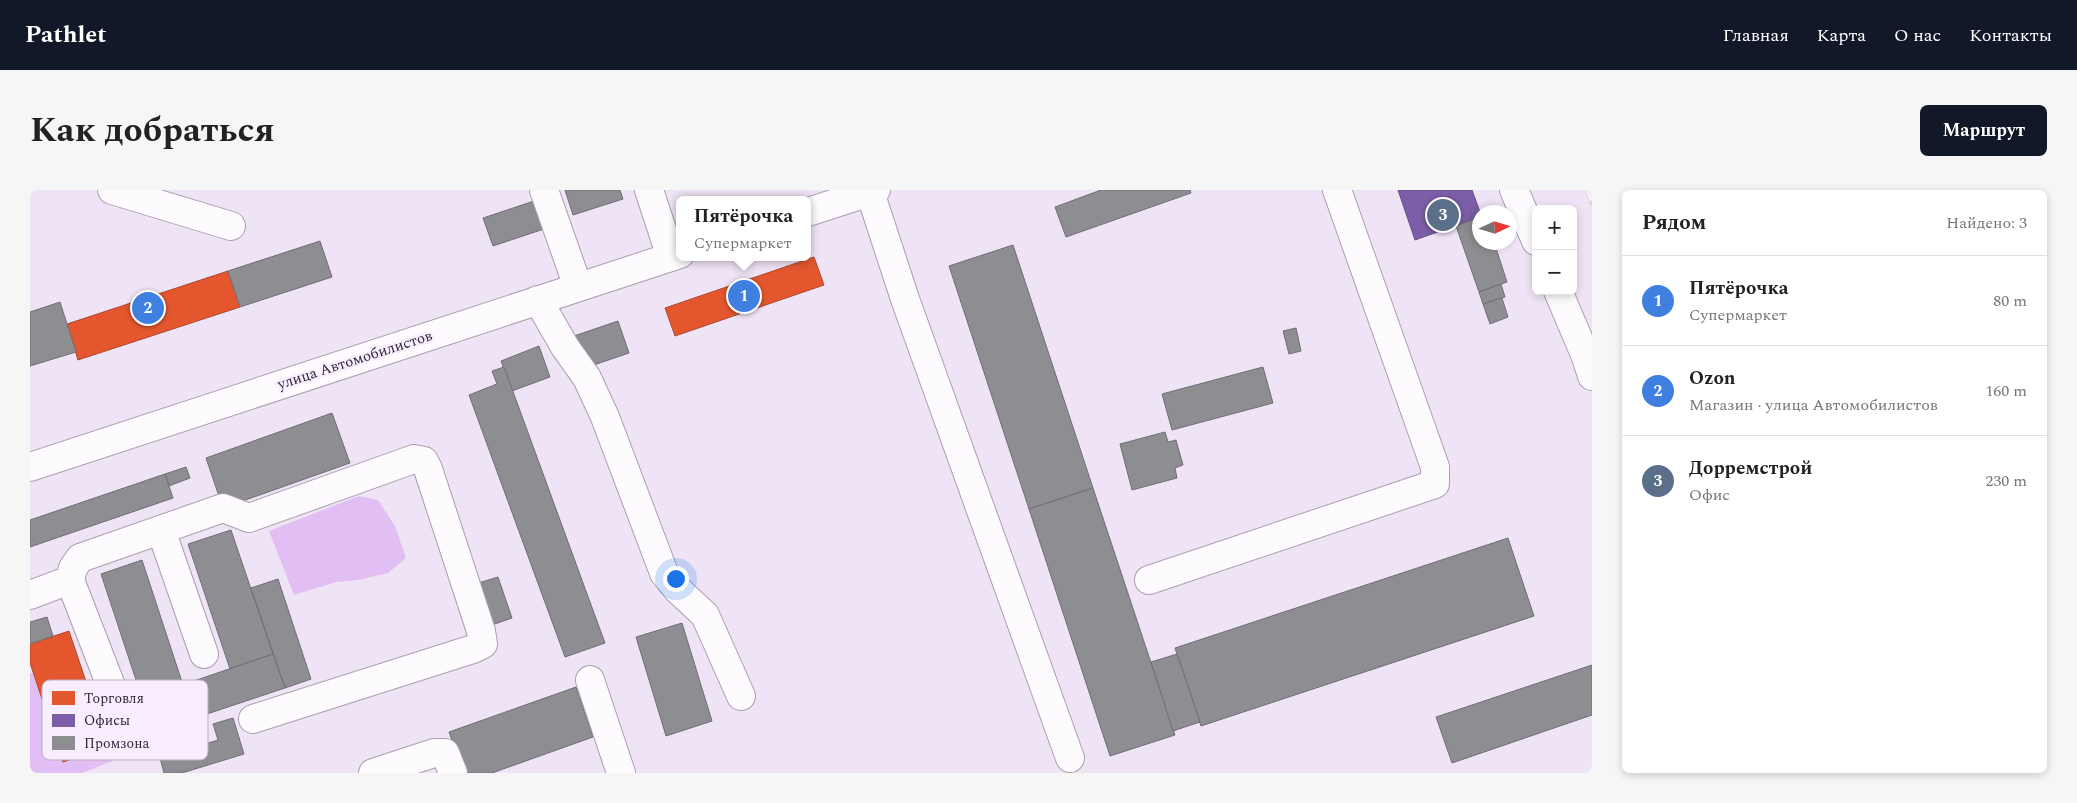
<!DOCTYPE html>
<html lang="ru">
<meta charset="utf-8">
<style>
:root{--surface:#fff;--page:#f6f6f6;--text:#222;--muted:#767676;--line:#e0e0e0;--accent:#111827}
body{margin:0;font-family:Spectral,serif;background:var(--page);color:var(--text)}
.controls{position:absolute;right:15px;top:15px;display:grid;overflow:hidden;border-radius:8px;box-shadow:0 2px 8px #0003}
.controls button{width:45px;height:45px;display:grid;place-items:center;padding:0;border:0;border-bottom:1px solid var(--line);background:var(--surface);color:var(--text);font:25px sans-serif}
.compass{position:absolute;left:1442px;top:15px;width:45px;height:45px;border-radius:50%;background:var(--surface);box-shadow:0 2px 8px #0003;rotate:86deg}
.you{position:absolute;left:645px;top:388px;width:18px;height:18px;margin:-12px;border:4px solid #fff;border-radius:50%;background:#1a73e8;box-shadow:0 0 0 8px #1a73e833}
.badge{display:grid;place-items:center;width:32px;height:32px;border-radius:50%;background:var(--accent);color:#fff;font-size:16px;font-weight:700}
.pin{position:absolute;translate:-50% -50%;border:2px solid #fff;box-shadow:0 1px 5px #0006}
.popup{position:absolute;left:646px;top:6px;width:135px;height:65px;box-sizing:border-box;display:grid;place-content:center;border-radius:8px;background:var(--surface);filter:drop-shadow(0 1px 4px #0005);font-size:16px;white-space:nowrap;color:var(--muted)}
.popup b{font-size:19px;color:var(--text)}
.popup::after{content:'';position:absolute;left:50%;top:100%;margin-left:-10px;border:10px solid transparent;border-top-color:var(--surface)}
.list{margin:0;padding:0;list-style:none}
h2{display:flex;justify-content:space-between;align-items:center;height:65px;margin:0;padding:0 20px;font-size:21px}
h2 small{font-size:16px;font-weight:400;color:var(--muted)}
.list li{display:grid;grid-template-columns:32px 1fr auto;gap:15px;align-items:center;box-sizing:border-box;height:90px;padding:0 20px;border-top:1px solid var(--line)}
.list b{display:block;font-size:19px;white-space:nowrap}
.list p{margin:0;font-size:16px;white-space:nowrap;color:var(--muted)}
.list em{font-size:16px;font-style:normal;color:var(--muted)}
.map{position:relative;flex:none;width:1562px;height:583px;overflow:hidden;border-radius:8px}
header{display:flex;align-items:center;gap:30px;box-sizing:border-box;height:70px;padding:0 25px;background:var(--accent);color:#fff}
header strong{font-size:24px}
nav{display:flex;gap:28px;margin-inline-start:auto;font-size:18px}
.intro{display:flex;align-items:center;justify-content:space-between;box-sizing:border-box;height:120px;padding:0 30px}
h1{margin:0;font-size:35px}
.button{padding:12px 22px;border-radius:8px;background:var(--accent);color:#fff;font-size:18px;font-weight:700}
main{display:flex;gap:30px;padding:0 30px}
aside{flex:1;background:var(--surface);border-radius:8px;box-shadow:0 2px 8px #0003}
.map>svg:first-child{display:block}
.green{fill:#e1bef4}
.shops{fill:#e4572e;stroke:#ad4830}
.offices{fill:#7b5ea7;stroke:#644d84}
.industry{fill:#8d8d92;stroke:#706e76}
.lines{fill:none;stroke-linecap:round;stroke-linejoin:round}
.minor-casing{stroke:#a99fae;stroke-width:30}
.minor{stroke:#fdfbfe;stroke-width:28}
.rail-casing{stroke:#d7d4da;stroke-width:5.5}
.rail{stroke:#f8eefe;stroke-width:4;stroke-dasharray:11;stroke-linecap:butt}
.labels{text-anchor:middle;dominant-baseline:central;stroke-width:5;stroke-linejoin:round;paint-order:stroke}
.street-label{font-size:15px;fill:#2e2534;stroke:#f8eefe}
.key{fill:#f8eefe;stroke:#bbb2c1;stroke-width:1}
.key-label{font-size:14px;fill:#2e2534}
</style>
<header>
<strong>Pathlet</strong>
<nav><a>Главная</a><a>Карта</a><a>О нас</a><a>Контакты</a></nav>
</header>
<div class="intro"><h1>Как добраться</h1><a class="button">Маршрут</a></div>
<main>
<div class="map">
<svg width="1562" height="583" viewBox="0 0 1562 583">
<rect width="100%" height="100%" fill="#efe4f5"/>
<!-- green -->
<g class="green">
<path d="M329,306L348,310L365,336L376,368L358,383L328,390L306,392L264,405L239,341Z"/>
<path d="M0,483H3L33,572L115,544L104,560L85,570L52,583H0Z"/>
</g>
<!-- shops -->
<g class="shops">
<path d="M784,67L794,95L645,146L635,118Z"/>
<path d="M198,81L210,117L48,170L37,134Z"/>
<path d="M39,441L78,557L33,572L0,473V454Z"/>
</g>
<!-- offices -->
<path class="offices" d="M1368,0H1442L1450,22V27L1385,50Z"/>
<!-- industry -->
<g class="industry">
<path d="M535,0H590L593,9L543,25Z"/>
<path d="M1071,0H1160L1161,3L1036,47L1025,17Z"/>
<path d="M507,10L517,38L463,56L453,28Z"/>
<path d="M1450,27V52H1464L1477,92L1449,102L1426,36Z"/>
<path d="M290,51L302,87L210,117L198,81Z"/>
<path d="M983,55L1063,298L999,319L919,76Z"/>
<path d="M1471,94L1475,107L1453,114L1449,102Z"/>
<path d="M1472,108L1478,127L1460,134L1453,114Z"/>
<path d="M30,112L46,162L0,176V122Z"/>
<path d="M588,131L599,163L555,178L544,146Z"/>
<path d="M1266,138L1271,161L1259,164L1253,141Z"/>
<path d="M509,156L520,187L482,201L471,171Z"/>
<path d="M474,177L575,453L535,467L439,205L467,194L462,181Z"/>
<path d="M1233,177L1243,213L1142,240L1132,204Z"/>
<path d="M302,223L320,273L193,318L176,268Z"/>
<path d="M1135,242L1138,252L1146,250L1153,275L1145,278L1147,288L1102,300L1090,254Z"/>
<path d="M156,277L160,288L139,296L135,284Z"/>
<path d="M135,284L143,308L0,357V330Z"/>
<path d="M1063,298L1145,545L1080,566L999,319Z"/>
<path d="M201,340L243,464L200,479L158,354Z"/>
<path d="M1478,348L1504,426L1171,536L1145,458Z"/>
<path d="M112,370L153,495L112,508L71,384Z"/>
<path d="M468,387L482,428L456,437L442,395Z"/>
<path d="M248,389L281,489L255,498L221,398Z"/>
<path d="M17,427L23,446L0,454V432Z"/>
<path d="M652,433L682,531L636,546L606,447Z"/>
<path d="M243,464L255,498L78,557L67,524Z"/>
<path d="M1147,464L1170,532L1143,541L1121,472Z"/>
<path d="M1562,475V525L1422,573L1406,527Z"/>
<path d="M546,497L563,547L462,583H433L419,542Z"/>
<path d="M203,528L214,564L152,583H134L130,568L188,550L183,534Z"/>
</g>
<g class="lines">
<!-- minor casing -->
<g class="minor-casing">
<g id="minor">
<path d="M82,0L201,36"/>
<path d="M514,0L548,97"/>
<path d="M619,0L641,67"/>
<path d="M1484,0L1506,51"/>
<path d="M840,2L875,109L1040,568"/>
<path d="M778,22L846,0"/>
<path d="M1528,101L1556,167L1562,186"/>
<path d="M508,110L535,157L557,188L575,227L634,383L648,400L675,425L711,506"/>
<path d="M0,277L650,64"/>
<path d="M131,340L174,464"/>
<path d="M40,390L83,501"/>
<path d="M1119,390L1405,294V277L1307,0"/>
<path d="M0,405L40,390L43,378L50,368L193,318L219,328L384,269L394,271L398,279L451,441L453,454L443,459L223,529"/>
<path d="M560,490L591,583"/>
<path d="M343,583L404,563H415L423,583"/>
</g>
</g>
<!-- minor -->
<use href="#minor" class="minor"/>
<!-- rail casing -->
<g class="rail-casing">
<path id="rail" d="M1558,0L1562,13"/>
</g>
<!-- rail -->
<use href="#rail" class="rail"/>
</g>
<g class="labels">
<!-- street labels -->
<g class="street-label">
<text transform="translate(325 170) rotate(-18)">улица Автомобилистов</text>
</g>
</g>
<!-- legend -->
<rect x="12" y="490" width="166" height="80" rx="8" class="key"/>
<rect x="22" y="501" width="23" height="14" fill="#e4572e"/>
<rect x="22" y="524" width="23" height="13" fill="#7b5ea7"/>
<rect x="22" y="546" width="23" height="14" fill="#8d8d92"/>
<g class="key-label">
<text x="54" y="513">Торговля</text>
<text x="54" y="535">Офисы</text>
<text x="54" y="558">Промзона</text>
</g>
</svg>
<div class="controls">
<button>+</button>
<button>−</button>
</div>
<svg class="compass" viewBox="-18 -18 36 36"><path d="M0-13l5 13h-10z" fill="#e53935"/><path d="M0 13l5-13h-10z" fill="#767676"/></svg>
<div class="you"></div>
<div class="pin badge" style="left:714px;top:106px;background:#3f7fe0">1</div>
<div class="popup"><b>Пятёрочка</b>Супермаркет</div>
<div class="pin badge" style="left:118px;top:118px;background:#3f7fe0">2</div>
<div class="pin badge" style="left:1413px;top:25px;background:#5c6f8a">3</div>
</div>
<aside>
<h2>Рядом<small>Найдено: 3</small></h2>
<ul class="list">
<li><span class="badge" style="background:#3f7fe0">1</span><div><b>Пятёрочка</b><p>Супермаркет</p></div><em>80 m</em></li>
<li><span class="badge" style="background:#3f7fe0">2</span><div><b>Ozon</b><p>Магазин · улица Автомобилистов</p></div><em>160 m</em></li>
<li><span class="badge" style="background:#5c6f8a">3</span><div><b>Дорремстрой</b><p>Офис</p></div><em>230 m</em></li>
</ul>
</aside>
</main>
